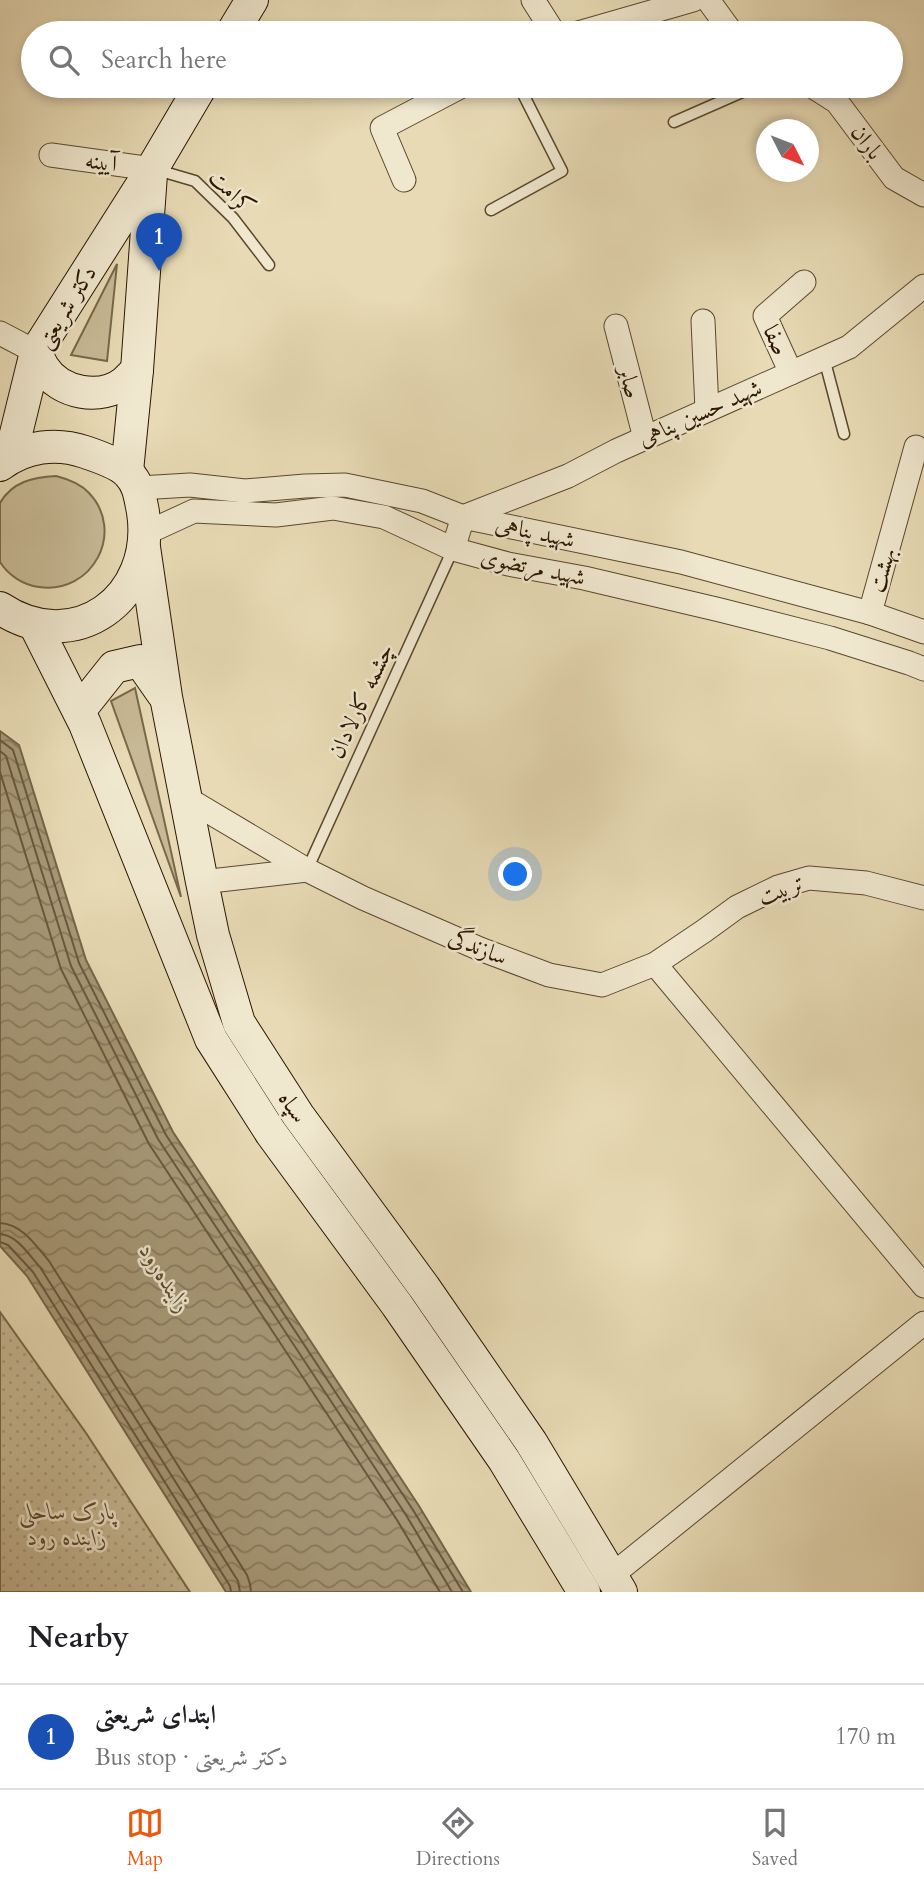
<!DOCTYPE html>
<meta charset="utf-8">
<style>
:root{--surface:#fff;--page:#f2f2f2;--text:#202124;--muted:#757577;--line:#e0e0e0;--accent:#ea580c}
body{margin:0;font-family:Cardo,Amiri,serif;background:var(--page);color:var(--text)}
.compass{position:absolute;left:756px;top:119px;width:63px;height:63px;border-radius:50%;background:var(--surface);box-shadow:0 4px 10px #0003;rotate:132deg}
.you{position:absolute;left:516px;top:875px;width:24px;height:24px;margin:-18px;border:5px solid #fff;border-radius:50%;background:#1a73e8;box-shadow:0 0 0 10px #1a73e833}
.badge{display:grid;place-items:center;width:46px;height:46px;border-radius:50%;background:var(--accent);color:#fff;font-size:23px;font-weight:700}
.pin{position:absolute;translate:-50% -58px;filter:drop-shadow(0 2px 4px #0008)}
.pin::after{content:'';position:absolute;top:37px;width:24px;height:21px;background:inherit;clip-path:polygon(0 0,100% 0,50% 100%)}
.list{margin:0;padding:0;list-style:none}
h2{display:flex;justify-content:space-between;align-items:center;height:91px;margin:0;padding:0 28px;font-size:30px}
h2 small{font-size:23px;font-weight:400;color:var(--muted)}
.list li{display:grid;grid-template-columns:46px 1fr auto;gap:21px;align-items:center;box-sizing:border-box;height:105px;padding:0 28px;border-top:2px solid var(--line)}
.list b{display:block;font-size:26px;white-space:nowrap}
.list p{margin:0;font-size:23px;white-space:nowrap;color:var(--muted)}
.list em{font-size:23px;font-style:normal;color:var(--muted)}
.icon{flex:none;width:38px;height:38px;fill:none;stroke:currentColor;stroke-width:2;stroke-linecap:round;stroke-linejoin:round}
.map{position:relative;flex:none;width:924px;height:1592px;overflow:hidden}
.search{position:absolute;background:var(--surface);box-shadow:0 4px 10px #0003;left:21px;right:21px;top:21px;height:77px;display:flex;align-items:center;gap:18px;box-sizing:border-box;padding:0 24px;border-radius:38px;color:var(--muted);font-size:26px}
.sheet{height:196px;background:var(--surface)}
nav{display:flex;justify-content:space-around;align-items:center;box-sizing:border-box;height:98px;border-top:2px solid var(--line);background:var(--surface);font-size:19px;color:var(--muted)}
nav a{display:grid;justify-items:center;gap:4px}
nav .on{color:var(--accent)}
.map>svg:first-child{display:block}
.grass{fill:#c7b995;stroke:#79684a;stroke-width:2}
.park{fill:url(#park-dots);stroke:#79684a;stroke-width:2}
.water{fill:url(#water-waves);stroke:#756447;stroke-width:2}
.lines{fill:none;stroke-linecap:round;stroke-linejoin:round}
.shore{stroke:#69583c;stroke-width:2}
.lane-casing{stroke:#5a482d;stroke-width:13}
.street-casing{stroke:#5a482d;stroke-width:25}
.secondary-casing{stroke:#2b1700;stroke-width:34}
.lane{stroke:#efe7ce;stroke-width:10}
.street{stroke:#efe7ce;stroke-width:23}
.secondary{stroke:#efe7ce;stroke-width:32}
.labels{text-anchor:middle;dominant-baseline:central;stroke-width:5;stroke-linejoin:round;paint-order:stroke}
.street-label{font-size:23px;fill:#2b1700;stroke:#efe7ce}
.park-label{font-size:23px;font-style:italic;fill:#5a482d;stroke:#efe7ce}
.water-label{font-size:24px;font-style:italic;fill:#5d4b30;stroke:#efe7ce}
</style>
<div class="map">
<svg width="924" height="1592" viewBox="0 0 924 1592">
<defs>
<pattern id="park-dots" width="8" height="8" patternUnits="userSpaceOnUse" patternTransform="scale(1.75)"><rect width="8" height="8" fill="#c7b995"/><path d="M2 2h.1M6 6h.1" fill="none" stroke="#ab9e7f" stroke-width="1.8" stroke-linecap="round"/></pattern>
<pattern id="water-waves" width="16" height="10" patternUnits="userSpaceOnUse" patternTransform="scale(1.75)"><rect width="16" height="10" fill="#a79877"/><path d="M0 5q4-4 8 0t8 0" fill="none" stroke="#887b5f"/></pattern>
</defs>
<rect width="100%" height="100%" fill="#e7dab4"/>
<filter id="stains"><feTurbulence type="fractalNoise" baseFrequency=".00286" numOctaves="4"/><feColorMatrix values="0 0 0 0 .2 0 0 0 0 .09 0 0 0 0 .02 0 0 0 .5 -.17"/></filter>
<radialGradient id="worn" r=".72"><stop offset=".6" stop-color="#630" stop-opacity="0"/><stop offset="1" stop-color="#630" stop-opacity=".3"/></radialGradient>
<!-- grass -->
<g class="grass">
<path d="M117,264L107,361L71,355Z"/>
<path d="M56,476C68,479 80,483 89,493C126,532 92,595 39,587C23,585 8,575 0,562V503C12,482 33,477 56,476Z"/>
<path d="M135,688L181,897L111,701Z"/>
</g>
<!-- park -->
<path class="park" d="M0,1312L86,1433L190,1592H0Z"/>
<!-- water -->
<path class="water" d="M0,731L19,745L86,960L173,1132L419,1506L471,1592H226L27,1276L0,1246Z"/>
<g class="lines">
<!-- shore -->
<g class="shore">
<path d="M0,740L13,750L79,963L166,1135L413,1510L463,1592"/>
<path d="M0,751L6,756L71,966L158,1139L406,1515L452,1592"/>
<path d="M0,772L61,969L149,1144L397,1520L440,1592"/>
<path d="M0,1223C22,1224 36,1246 49,1261L247,1575L250,1584L251,1592"/>
<path d="M0,1234C17,1235 29,1255 40,1267L238,1581L240,1592"/>
<path d="M0,1242L8,1245L33,1272L230,1586L231,1592"/>
</g>
<!-- lane casing -->
<g class="lane-casing">
<g id="lane">
<path d="M674,122L756,86"/>
<path d="M154,169L195,181L233,218L269,265"/>
<path d="M491,210L562,171L519,86"/>
<path d="M824,358L844,434"/>
<path d="M307,870L453,549"/>
</g>
</g>
<!-- street casing -->
<g class="street-casing">
<g id="street">
<path d="M533,0L554,33"/>
<path d="M708,0L732,33"/>
<path d="M578,33L693,0"/>
<path d="M812,86L837,102L894,178L924,195"/>
<path d="M51,155L152,169"/>
<path d="M404,180L382,128L462,86"/>
<path d="M703,321L707,410"/>
<path d="M616,326L645,438"/>
<path d="M0,333L36,352"/>
<path d="M791,373L765,316L804,282"/>
<path d="M139,488L190,485L245,491L305,486L345,485L422,501L463,517L681,562L870,613L924,632"/>
<path d="M144,534L194,511L276,515L333,508L384,517L453,549L508,564L584,578L720,610L830,638L909,663L924,669"/>
<path d="M453,549L463,517L568,476L616,451L849,347L924,286"/>
<path d="M870,613L916,447"/>
<path d="M186,798L307,870L202,882"/>
<path d="M307,870L363,898L480,949L549,975L602,985L655,964L704,931L737,907L778,887L809,878L866,883L924,898"/>
<path d="M655,964L924,1286"/>
<path d="M611,1576L924,1323"/>
</g>
</g>
<!-- secondary casing -->
<g class="secondary-casing">
<g id="secondary">
<path d="M232,33L252,0"/>
<path d="M36,352C38,357 40,362 43,367C60,394 101,401 125,382C129,378 133,374 137,370"/>
<path d="M10,458L36,352L152,169L201,86"/>
<path d="M0,465C25,446 56,442 85,452C97,456 120,464 128,473C139,484 140,497 143,512C156,598 75,658 0,608"/>
<path d="M127,471L137,370L151,174"/>
<path d="M144,547L166,697L202,882L213,935L239,1023L298,1115L424,1287L531,1442L621,1592"/>
<path d="M35,625L85,724L211,1039L271,1133L397,1305L504,1460L584,1592"/>
<path d="M79,711L114,667L140,661L163,694"/>
</g>
</g>
<!-- lane -->
<use href="#lane" class="lane"/>
<!-- street -->
<use href="#street" class="street"/>
<!-- secondary -->
<use href="#secondary" class="secondary"/>
</g>
<g class="labels">
<!-- street labels -->
<g class="street-label">
<text transform="translate(867 142) rotate(53)">باران</text>
<text transform="translate(101 162) rotate(7)">آیینه</text>
<text transform="translate(232 192) rotate(45)">کرامت</text>
<text transform="translate(66 307) rotate(-58)">دکتر شریعتی</text>
<text transform="translate(776 340) rotate(65)">صفا</text>
<text transform="translate(630 382) rotate(76)">صابر</text>
<text transform="translate(700 413) rotate(-24)">شهید حسین پناهی</text>
<text transform="translate(535 532) rotate(12)">شهید پناهی</text>
<text transform="translate(533 567) rotate(12)">شهيد مرتضوی</text>
<text transform="translate(882 570) rotate(-74)">بهشت</text>
<text transform="translate(361 701) rotate(-65)">چشمه کارلادان</text>
<text transform="translate(781 890) rotate(-20)">تربیت</text>
<text transform="translate(478 947) rotate(22)">سازندگی</text>
<text transform="translate(293 1107) rotate(56)">سپاه</text>
</g>
<!-- park labels -->
<g class="park-label">
<text x="67" y="1511">پارک ساحلی<tspan x="67" dy="26">زاینده رود</tspan></text>
</g>
<!-- water labels -->
<g class="water-label">
<text transform="translate(165 1278) rotate(58)">زاینده‌رود</text>
</g>
</g>
<rect width="100%" height="100%" filter="url(#stains)"/>
<rect width="100%" height="100%" fill="url(#worn)"/>
</svg>
<svg class="compass" viewBox="-18 -18 36 36"><path d="M0-13l5 13h-10z" fill="#e53935"/><path d="M0 13l5-13h-10z" fill="#757577"/></svg>
<div class="you"></div>
<div class="pin badge" style="left:159px;top:271px;background:#1a4fb4">1</div>
<div class="search"><svg class="icon" aria-label="search" viewBox="0 0 24 24"><circle cx="10" cy="10" r="6"/><path d="M15 15l6 6"/></svg>Search here</div>
</div>
<section class="sheet">
<h2>Nearby<small></small></h2>
<ul class="list">
<li><span class="badge" style="background:#1a4fb4">1</span><div><b>ابتدای شریعتی</b><p>Bus stop · دکتر شریعتی</p></div><em>170 m</em></li>
</ul>
</section>
<nav>
<a class="on"><svg class="icon" aria-label="map" viewBox="0 0 24 24"><path d="M3 6l6-2 6 2 6-2v14l-6 2-6-2-6 2zM9 4v14M15 6v14"/></svg>Map</a>
<a><svg class="icon" aria-label="directions" viewBox="0 0 24 24"><path d="M12 3l9 9-9 9-9-9zM9 14v-3h6M13 9l2 2-2 2"/></svg>Directions</a>
<a><svg class="icon" aria-label="saved" viewBox="0 0 24 24"><path d="M7 4h10v16l-5-4-5 4z"/></svg>Saved</a>
</nav>
